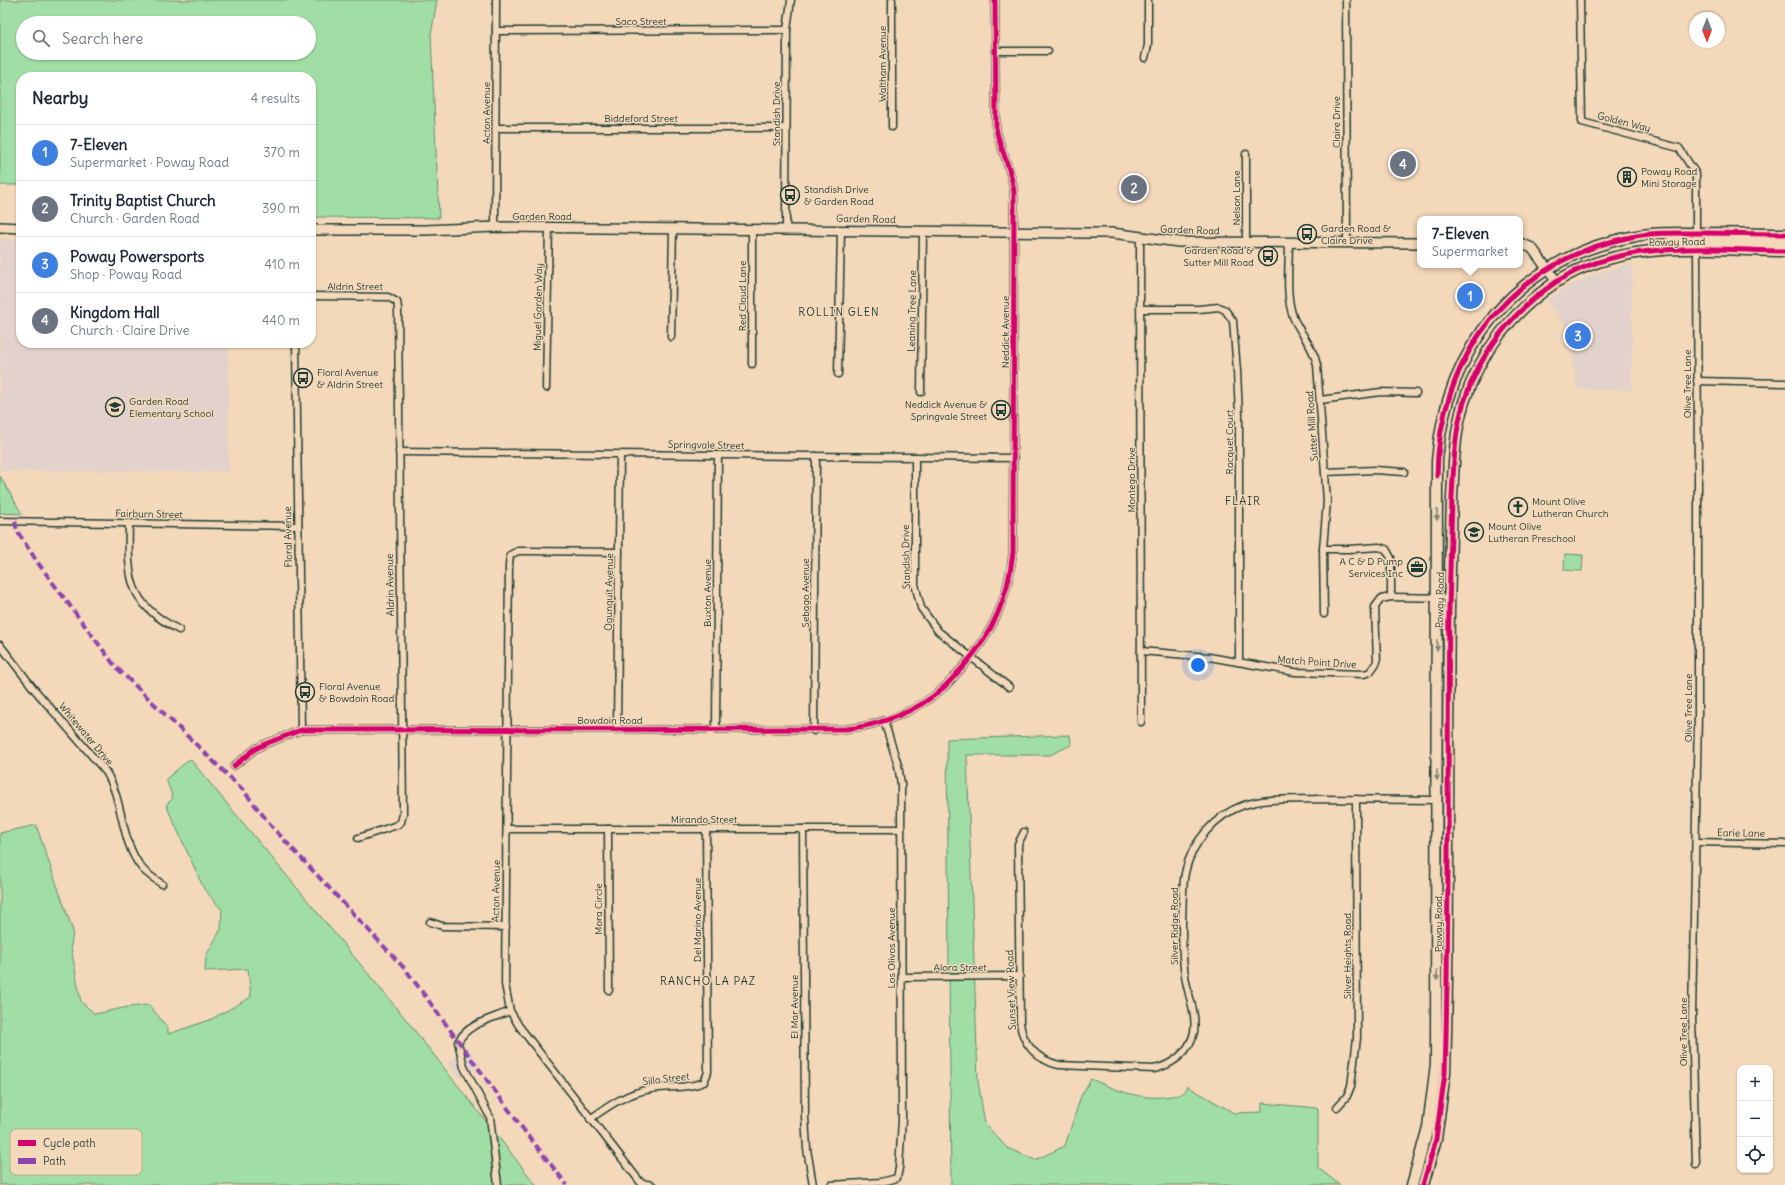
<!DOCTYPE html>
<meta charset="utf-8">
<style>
:root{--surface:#fff;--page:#f2f2f3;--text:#1f2937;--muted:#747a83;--line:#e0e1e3;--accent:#d93025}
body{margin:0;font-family:Delius,sans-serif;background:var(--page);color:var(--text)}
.controls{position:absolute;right:12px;bottom:12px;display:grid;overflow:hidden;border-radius:8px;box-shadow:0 1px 3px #0004}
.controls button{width:36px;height:36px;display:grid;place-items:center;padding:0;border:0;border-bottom:1px solid var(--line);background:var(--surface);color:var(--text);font:20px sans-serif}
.compass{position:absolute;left:1689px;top:12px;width:36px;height:36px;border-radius:50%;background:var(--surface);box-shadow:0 1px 3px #0004;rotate:180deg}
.you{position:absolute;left:1198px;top:665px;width:14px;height:14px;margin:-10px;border:3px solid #fff;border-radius:50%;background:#1a73e8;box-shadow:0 0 0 6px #1a73e833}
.badge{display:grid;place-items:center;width:26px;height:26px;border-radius:50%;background:var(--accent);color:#fff;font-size:13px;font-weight:700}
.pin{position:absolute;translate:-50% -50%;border:2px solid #fff;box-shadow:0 1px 4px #0006}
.popup{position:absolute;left:1417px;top:216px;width:106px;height:52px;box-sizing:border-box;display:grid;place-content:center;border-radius:8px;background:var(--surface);filter:drop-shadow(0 1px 3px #0005);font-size:13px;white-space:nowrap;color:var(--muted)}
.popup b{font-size:15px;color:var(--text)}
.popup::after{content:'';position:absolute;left:50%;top:100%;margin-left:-8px;border:8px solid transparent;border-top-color:var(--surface)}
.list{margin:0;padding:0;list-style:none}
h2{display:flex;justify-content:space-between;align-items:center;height:52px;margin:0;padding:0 16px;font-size:17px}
h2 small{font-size:13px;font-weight:400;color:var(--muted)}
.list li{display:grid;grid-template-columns:26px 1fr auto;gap:12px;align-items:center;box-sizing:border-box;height:56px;padding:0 16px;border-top:1px solid var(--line)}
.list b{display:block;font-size:15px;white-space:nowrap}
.list p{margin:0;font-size:13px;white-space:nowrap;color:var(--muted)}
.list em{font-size:13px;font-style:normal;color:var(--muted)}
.icon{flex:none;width:22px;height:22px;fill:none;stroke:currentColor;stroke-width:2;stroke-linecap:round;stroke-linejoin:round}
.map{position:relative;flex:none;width:1785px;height:1185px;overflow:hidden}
.search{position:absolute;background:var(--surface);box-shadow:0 1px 3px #0004;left:16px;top:16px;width:300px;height:44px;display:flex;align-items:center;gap:10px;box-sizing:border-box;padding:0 14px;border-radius:22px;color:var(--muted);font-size:15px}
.panel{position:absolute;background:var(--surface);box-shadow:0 1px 3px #0004;left:16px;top:72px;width:300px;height:276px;border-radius:16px}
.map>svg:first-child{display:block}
.built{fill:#e3d2cb}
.green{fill:#a1dea5;stroke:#608e6c;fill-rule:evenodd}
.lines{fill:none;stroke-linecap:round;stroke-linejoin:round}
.street-casing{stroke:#1f3d34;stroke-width:9}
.secondary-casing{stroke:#1f3d34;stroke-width:12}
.primary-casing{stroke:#1f3d34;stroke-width:13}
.street{stroke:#f4d8ba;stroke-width:6}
.secondary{stroke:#f4d8ba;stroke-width:9}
.primary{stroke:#f4d8ba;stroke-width:10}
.quiet{stroke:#8e44ad;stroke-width:4;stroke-dasharray:8 4;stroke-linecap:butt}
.cycleway-casing{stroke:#f4d8ba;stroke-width:8}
.cycleway{stroke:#d6006c;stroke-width:5}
.oneway{fill:#7f8370}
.labels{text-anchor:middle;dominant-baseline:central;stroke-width:3;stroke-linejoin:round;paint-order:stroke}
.street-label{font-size:10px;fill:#1f3d34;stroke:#f4d8ba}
.poi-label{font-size:10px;fill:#1f3d34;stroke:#f4d8ba;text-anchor:start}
.neighbourhood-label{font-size:11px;letter-spacing:1px;fill:#1f3d34;stroke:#f4d8ba}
.key{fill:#f4d8ba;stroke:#b4aa92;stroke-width:1}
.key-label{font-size:11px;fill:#1f3d34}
</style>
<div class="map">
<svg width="1785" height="1185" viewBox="0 0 1785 1185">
<rect width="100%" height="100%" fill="#f4d8ba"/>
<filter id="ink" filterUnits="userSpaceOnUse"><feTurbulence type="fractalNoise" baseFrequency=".025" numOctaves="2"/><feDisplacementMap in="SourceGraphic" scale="8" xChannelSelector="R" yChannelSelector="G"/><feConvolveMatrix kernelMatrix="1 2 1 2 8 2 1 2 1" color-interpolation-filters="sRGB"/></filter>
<g filter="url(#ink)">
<!-- built -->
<g class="built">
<path d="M0,239L21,240V343H229V472L0,471Z"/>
<path d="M1632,263V390L1577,389L1568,329L1546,301L1571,285L1592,275Z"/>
<path d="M468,1048L480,1064L460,1078L448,1063Z"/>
</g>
<!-- green -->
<g class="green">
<path d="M0,0H437L431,35L439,218L311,217V77H21V185H0ZM23,23H309V53H23Z"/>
<path d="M0,476L22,514L0,513Z"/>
<path d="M1565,554L1583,555L1582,571L1564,570Z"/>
<path d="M1070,735L1071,745L1050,755H967L978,1081L985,1124L1007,1148L1035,1160L1065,1146L1081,1096L1091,1079C1118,1091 1142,1101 1171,1096C1180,1095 1185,1095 1187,1086L1234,1113L1262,1112V1103L1318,1108V1168L1340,1185H951L947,739Z"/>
<path d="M190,759L404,1017L536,1185H0V833L36,825L73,931L71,947L81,1002L95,1014L128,1007L149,1005L168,1028V1034L210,1020L251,997L248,969L205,971L206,956L221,929L222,910L204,889L166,805L173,798L166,779Z"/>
</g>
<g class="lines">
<!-- street casing -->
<g class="street-casing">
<g id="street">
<path d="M1346,0L1347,243"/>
<path d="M1580,0L1582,122L1679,148L1696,174V233"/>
<path d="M496,31L787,30"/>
<path d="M995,51H1048"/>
<path d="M1145,58L1148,45V0"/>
<path d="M892,127V0"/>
<path d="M497,128H786"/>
<path d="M495,227L496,0"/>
<path d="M786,229L787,30L791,0"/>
<path d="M1140,238L1141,722"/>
<path d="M1246,243V154"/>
<path d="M1289,243C1289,265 1285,299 1294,319C1302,336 1313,346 1317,365L1327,501L1323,549L1324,614"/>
<path d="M311,296L388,297L397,302L398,308L403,814L401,822L397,825L358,838"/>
<path d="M1141,309H1199L1219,307L1225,310L1233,321L1237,371L1239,415V662"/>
<path d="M671,337L673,228"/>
<path d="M296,343L301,730"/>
<path d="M752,364V229"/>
<path d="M838,374L841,230"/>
<path d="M1697,381L1785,383"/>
<path d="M546,388L549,227"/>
<path d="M921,392L923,231"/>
<path d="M1320,400L1381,392L1416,393"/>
<path d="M399,452L1014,458"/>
<path d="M915,457V584L921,608L938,631L1009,687"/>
<path d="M1325,472L1375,470L1404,472"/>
<path d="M0,521L298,526"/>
<path d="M129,523C128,577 126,602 179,630"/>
<path d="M1323,549H1349L1379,547L1386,549L1391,558V597"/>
<path d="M619,552L526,551H518L510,555L509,565L505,984L510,1011L519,1026L641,1183L652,1185"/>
<path d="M0,645L34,689L106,772C124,802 120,840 141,867C146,874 155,879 162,884"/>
<path d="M1141,651L1209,657L1295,672L1364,674L1370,672L1377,662L1375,607L1381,599L1391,597L1450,598"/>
<path d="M617,729L620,455"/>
<path d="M716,730L718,455"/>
<path d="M814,731L816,456"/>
<path d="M234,766L255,749L265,744L301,730L846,729C880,725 917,712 943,688C950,682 956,674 962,668C993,633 1008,599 1013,552L1014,194C1013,171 1000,150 996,128L995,0"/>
<path d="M507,829H901"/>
<path d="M608,829L609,990"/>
<path d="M803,829L805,1117L807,1149L813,1185"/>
<path d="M1024,832L1018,844L1020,1022C1022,1044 1037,1060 1059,1065L1154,1069C1173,1065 1190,1051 1194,1032C1197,1012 1187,994 1185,975C1182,957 1182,939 1182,921C1183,905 1182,889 1185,873C1191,843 1215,815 1244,805C1268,797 1294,800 1319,799C1359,799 1398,800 1437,800"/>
<path d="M1697,842L1785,844"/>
<path d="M430,922L442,926L506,927"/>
<path d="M902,977L1019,976"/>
<path d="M1337,1107L1347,1096L1351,1086L1357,1038L1356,799"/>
<path d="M590,1119C610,1105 627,1093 651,1089C669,1086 688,1089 704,1082L708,1072L706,829"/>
<path d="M1696,1165L1692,1016L1698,716V480L1697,250"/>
<path d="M498,1185L490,1117L464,1067L458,1042C468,1023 492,1019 510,1011"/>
<path d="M831,1185L881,1182L897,1178L899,1168L902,1119L901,784L898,765L884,721"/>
</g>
</g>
<!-- secondary casing -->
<g class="secondary-casing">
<g id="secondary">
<path d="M0,227L21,228"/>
<path d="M311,230H425L495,227L1086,233H1112L1179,242L1420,243"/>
<path d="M1520,243L1532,248L1557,282"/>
</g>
</g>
<!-- primary casing -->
<g class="primary-casing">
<g id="primary">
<path d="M1669,243H1687L1695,240L1696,233"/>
<path d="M1697,250V246L1705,241H1785"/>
<path d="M1412,1185L1428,1127L1436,1064L1437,461C1445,348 1518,259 1631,237C1655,232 1679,233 1703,233C1731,233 1758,234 1785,234"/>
<path d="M1423,1185L1436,1139L1445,1073C1450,918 1447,763 1449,609C1450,572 1451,534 1452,497C1454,465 1454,433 1464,402C1480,352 1513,311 1556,282C1624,238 1709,250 1785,251"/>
</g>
</g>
<!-- street -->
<use href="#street" class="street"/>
<!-- secondary -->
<use href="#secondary" class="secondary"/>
<!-- primary -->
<use href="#primary" class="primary"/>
<!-- quiet -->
<path class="quiet" d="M15,521L17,531L38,563L115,666L243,790L273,828L406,970L523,1129L567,1185"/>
<!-- cycleway casing -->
<g class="cycleway-casing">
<g id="cycleway">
<path d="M1437,476C1438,357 1512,260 1631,237C1655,232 1679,233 1703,233C1731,233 1758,234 1785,234"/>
<path d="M234,766L255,749L265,744L301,730L846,729C880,725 917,712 943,688C950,682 956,674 962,668C993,633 1008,599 1013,552L1014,194C1013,171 1000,150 996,128L995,0"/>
<path d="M1423,1185L1436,1139L1445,1073C1450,918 1447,763 1449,609C1450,572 1451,534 1452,497C1454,465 1454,433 1464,402C1480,352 1513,311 1556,282C1624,238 1709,250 1785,251"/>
</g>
</g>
<!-- cycleway -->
<use href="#cycleway" class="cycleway"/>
</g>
<!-- one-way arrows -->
<defs><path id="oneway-solid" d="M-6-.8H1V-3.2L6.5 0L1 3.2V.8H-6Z"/></defs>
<g class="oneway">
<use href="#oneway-solid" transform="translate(1437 515) rotate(90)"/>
<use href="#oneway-solid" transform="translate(1437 645) rotate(90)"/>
<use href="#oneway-solid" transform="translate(1437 775) rotate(90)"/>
<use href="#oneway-solid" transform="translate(1437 975) rotate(90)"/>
</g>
</g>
<!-- icons -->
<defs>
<g id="building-ring" transform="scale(1)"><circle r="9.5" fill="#f4d8ba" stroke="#1f3d34" stroke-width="1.5"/><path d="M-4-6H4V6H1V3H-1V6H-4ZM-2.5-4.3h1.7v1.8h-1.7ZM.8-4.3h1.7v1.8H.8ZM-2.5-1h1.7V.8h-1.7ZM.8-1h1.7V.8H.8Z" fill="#1f3d34"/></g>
<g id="bus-ring" transform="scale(1)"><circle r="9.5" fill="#f4d8ba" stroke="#1f3d34" stroke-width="1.5"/><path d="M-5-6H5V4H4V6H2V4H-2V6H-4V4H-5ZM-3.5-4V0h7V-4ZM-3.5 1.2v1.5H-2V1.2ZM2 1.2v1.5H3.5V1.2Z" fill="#1f3d34"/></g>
<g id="school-ring" transform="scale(1)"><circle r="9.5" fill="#f4d8ba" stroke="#1f3d34" stroke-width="1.5"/><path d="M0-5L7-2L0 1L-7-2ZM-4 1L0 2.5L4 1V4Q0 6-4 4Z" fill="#1f3d34"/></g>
<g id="church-ring" transform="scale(1)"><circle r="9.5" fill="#f4d8ba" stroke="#1f3d34" stroke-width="1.5"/><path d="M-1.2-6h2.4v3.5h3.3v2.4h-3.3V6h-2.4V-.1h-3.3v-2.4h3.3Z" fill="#1f3d34"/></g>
<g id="office-ring" transform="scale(1)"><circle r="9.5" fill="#f4d8ba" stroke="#1f3d34" stroke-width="1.5"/><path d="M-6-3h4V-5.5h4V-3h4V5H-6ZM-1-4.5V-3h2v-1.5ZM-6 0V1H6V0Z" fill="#1f3d34"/></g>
</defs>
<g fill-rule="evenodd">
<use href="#building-ring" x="1627" y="177"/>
<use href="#bus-ring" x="790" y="195"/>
<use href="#bus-ring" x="1307" y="234"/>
<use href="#bus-ring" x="1268" y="256"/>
<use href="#bus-ring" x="303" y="378"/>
<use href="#school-ring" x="115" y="407"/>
<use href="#bus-ring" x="1001" y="410"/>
<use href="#church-ring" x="1518" y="507"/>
<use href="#school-ring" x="1474" y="532"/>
<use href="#office-ring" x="1417" y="567"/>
<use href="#bus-ring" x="305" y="692"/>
</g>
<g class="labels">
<!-- street labels -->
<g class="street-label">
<text x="641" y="21">Saco Street</text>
<text transform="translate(882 64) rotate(-90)">Waltham Avenue</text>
<text transform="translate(486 113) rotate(-90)">Acton Avenue</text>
<text transform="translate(776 114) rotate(-90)">Standish Drive</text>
<text x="641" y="118">Biddeford Street</text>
<text transform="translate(1336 122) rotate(-90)">Claire Drive</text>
<text transform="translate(1624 122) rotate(14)">Golden Way</text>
<text transform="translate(1236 198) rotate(-90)">Nelson Lane</text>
<text x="542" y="216">Garden Road</text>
<text transform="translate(866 219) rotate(1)">Garden Road</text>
<text transform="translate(1190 230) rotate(2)">Garden Road</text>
<text transform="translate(1677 242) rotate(-1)">Poway Road</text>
<text x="355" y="286">Aldrin Street</text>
<text transform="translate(742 296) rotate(-90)">Red Cloud Lane</text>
<text transform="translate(538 307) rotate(-89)">Miguel Garden Way</text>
<text transform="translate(912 311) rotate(-89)">Leaning Tree Lane</text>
<text transform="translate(1005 332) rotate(-90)">Neddick Avenue</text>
<text transform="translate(1687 384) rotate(-90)">Olive Tree Lane</text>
<text transform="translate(1312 426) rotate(-94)">Sutter Mill Road</text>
<text transform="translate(1229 442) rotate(-90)">Racquet Court</text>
<text transform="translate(706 445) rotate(1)">Springvale Street</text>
<text transform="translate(1131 480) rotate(-90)">Montego Drive</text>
<text transform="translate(149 514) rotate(1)">Fairburn Street</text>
<text transform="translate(288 537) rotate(-91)">Floral Avenue</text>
<text transform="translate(906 557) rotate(-91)">Standish Drive</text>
<text transform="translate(390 585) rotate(-91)">Aldrin Avenue</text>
<text transform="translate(609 592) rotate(-89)">Ogunquit Avenue</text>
<text transform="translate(707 593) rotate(-90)">Buxton Avenue</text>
<text transform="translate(805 593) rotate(-90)">Sebago Avenue</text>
<text transform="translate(1440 600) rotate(-89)">Poway Road</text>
<text transform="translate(1317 662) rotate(4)">Match Point Drive</text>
<text transform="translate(1688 708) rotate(-90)">Olive Tree Lane</text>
<text x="610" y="720">Bowdoin Road</text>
<text transform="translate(86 734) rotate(50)">Whitewater Drive</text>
<text x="704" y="819">Mirando Street</text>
<text transform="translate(1741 833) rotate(1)">Earie Lane</text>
<text transform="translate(496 891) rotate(-89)">Acton Avenue</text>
<text transform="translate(598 909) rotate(-90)">Mora Circle</text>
<text transform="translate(697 920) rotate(-90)">Del Marino Avenue</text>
<text transform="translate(1438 924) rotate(-90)">Poway Road</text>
<text transform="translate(1174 926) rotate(-90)">Silver Ridge Road</text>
<text transform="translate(891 948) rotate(-90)">Los Olivos Avenue</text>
<text transform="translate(1347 956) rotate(-90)">Silver Heights Road</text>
<text x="960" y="967">Alora Street</text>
<text transform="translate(1011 990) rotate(-92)">Sunset View Road</text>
<text transform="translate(794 1007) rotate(-90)">El Mar Avenue</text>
<text transform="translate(1683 1032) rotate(-90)">Olive Tree Lane</text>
<text transform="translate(666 1079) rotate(-7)">Silla Street</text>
</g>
<!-- poi labels -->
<g class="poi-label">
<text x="1641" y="171">Poway Road<tspan x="1641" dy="12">Mini Storage</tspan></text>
<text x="804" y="189">Standish Drive<tspan x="804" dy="12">&amp; Garden Road</tspan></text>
<text x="1321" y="228">Garden Road &amp;<tspan x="1321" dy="12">Claire Drive</tspan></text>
<text x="1254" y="250" text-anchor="end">Garden Road &amp;<tspan x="1254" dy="12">Sutter Mill Road</tspan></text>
<text x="317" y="372">Floral Avenue<tspan x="317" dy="12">&amp; Aldrin Street</tspan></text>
<text x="129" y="401">Garden Road<tspan x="129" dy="12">Elementary School</tspan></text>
<text x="987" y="404" text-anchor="end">Neddick Avenue &amp;<tspan x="987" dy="12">Springvale Street</tspan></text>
<text x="1532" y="501">Mount Olive<tspan x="1532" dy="12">Lutheran Church</tspan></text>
<text x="1488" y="526">Mount Olive<tspan x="1488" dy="12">Lutheran Preschool</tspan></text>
<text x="1403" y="561" text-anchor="end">A C &amp; D Pump<tspan x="1403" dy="12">Services Inc</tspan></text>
<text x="319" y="686">Floral Avenue<tspan x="319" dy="12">&amp; Bowdoin Road</tspan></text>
</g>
<!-- neighbourhood labels -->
<g class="neighbourhood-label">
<text x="839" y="312">ROLLIN GLEN</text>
<text x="1243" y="501">FLAIR</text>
<text x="708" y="981">RANCHO LA PAZ</text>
</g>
</g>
<!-- legend -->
<rect x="10" y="1129" width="132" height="46" rx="6" class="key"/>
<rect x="18" y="1140" width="18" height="6" fill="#d6006c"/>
<rect x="18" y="1158" width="18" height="6" fill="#8e44ad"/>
<g class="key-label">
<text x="43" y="1147">Cycle path</text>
<text x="43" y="1165">Path</text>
</g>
</svg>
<div class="controls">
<button>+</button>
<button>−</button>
<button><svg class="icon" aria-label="locate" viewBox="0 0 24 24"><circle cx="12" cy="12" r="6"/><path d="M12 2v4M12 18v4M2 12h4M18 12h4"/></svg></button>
</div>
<svg class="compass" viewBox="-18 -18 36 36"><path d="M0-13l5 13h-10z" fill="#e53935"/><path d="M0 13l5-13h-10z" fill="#747a83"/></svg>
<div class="you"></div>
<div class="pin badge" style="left:1470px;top:296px;background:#3f7fe0">1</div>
<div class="popup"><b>7-Eleven</b>Supermarket</div>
<div class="pin badge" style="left:1134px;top:188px;background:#6b7280">2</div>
<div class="pin badge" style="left:1578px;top:336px;background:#3f7fe0">3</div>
<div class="pin badge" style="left:1403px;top:164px;background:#6b7280">4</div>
<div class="search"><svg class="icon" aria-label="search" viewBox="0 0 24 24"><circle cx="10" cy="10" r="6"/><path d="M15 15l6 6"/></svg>Search here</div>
<section class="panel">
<h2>Nearby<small>4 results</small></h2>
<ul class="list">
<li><span class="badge" style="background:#3f7fe0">1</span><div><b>7-Eleven</b><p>Supermarket · Poway Road</p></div><em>370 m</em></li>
<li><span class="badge" style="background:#6b7280">2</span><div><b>Trinity Baptist Church</b><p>Church · Garden Road</p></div><em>390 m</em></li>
<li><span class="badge" style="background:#3f7fe0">3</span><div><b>Poway Powersports</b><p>Shop · Poway Road</p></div><em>410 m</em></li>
<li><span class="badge" style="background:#6b7280">4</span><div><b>Kingdom Hall</b><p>Church · Claire Drive</p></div><em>440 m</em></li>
</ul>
</section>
</div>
